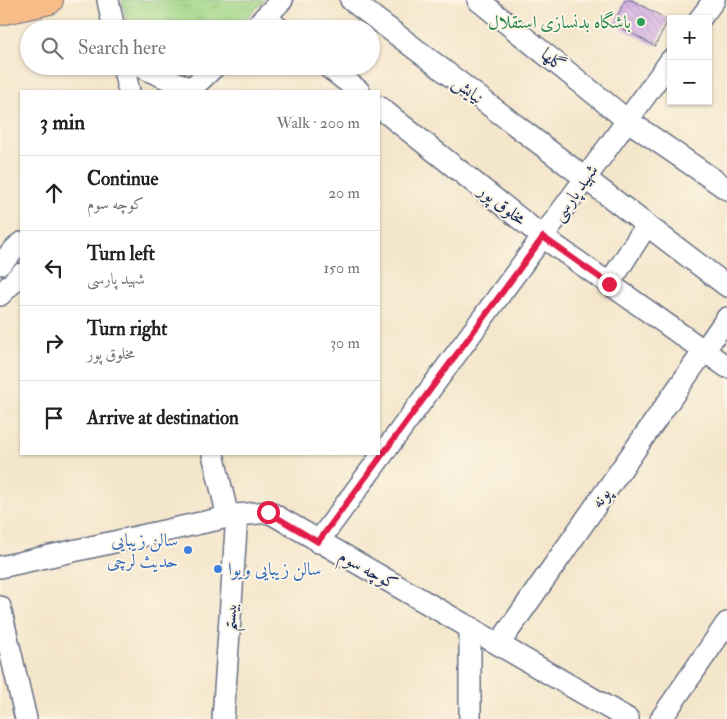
<!DOCTYPE html>
<meta charset="utf-8">
<style>
:root{--surface:#fff;--page:#f6f6f6;--text:#222;--muted:#767676;--line:#e0e0e0}
body{margin:0;font-family:"IM FELL Double Pica",Amiri,serif;background:var(--page);color:var(--text)}
.controls{position:absolute;right:15px;top:15px;display:grid;overflow:hidden;border-radius:0px;box-shadow:0 1px 4px #0004}
.controls button{width:45px;height:45px;display:grid;place-items:center;padding:0;border:0;border-bottom:1px solid var(--line);background:var(--surface);color:var(--text);font:25px sans-serif}
.stop{position:absolute;width:15px;height:15px;margin:-11px;border:4px solid #e11d48;border-radius:50%;background:#fff}
.stop.end{background:#e11d48;border-color:#fff;box-shadow:0 1px 5px #0008}
.list{margin:0;padding:0;list-style:none}
h2{display:flex;justify-content:space-between;align-items:center;height:65px;margin:0;padding:0 20px;font-size:21px}
h2 small{font-size:16px;font-weight:400;color:var(--muted)}
.list li{display:grid;grid-template-columns:32px 1fr auto;gap:15px;align-items:center;box-sizing:border-box;height:75px;padding:0 20px;border-top:1px solid var(--line)}
.list b{display:block;font-size:19px;white-space:nowrap}
.list p{margin:0;font-size:16px;white-space:nowrap;color:var(--muted)}
.list em{font-size:16px;font-style:normal;color:var(--muted)}
.icon{flex:none;width:28px;height:28px;fill:none;stroke:currentColor;stroke-width:2;stroke-linecap:round;stroke-linejoin:round}
.map{position:relative;flex:none;width:727px;height:719px;overflow:hidden}
.search{position:absolute;background:var(--surface);box-shadow:0 1px 4px #0004;left:20px;top:20px;width:360px;height:55px;display:flex;align-items:center;gap:12px;box-sizing:border-box;padding:0 18px;border-radius:28px;color:var(--muted);font-size:19px}
.panel{position:absolute;background:var(--surface);box-shadow:0 1px 4px #0004;left:20px;top:90px;width:360px;height:365px;border-radius:0px}
.map>svg:first-child{display:block}
.park{fill:url(#park-tufts);stroke:#5e8272}
.building{fill:url(#building-back-hatch)}
.lines{fill:none;stroke-linecap:round;stroke-linejoin:round}
.minor-casing{stroke:#676f84;stroke-width:24}
.major-casing{stroke:#676f84;stroke-width:30}
.minor{stroke:#fff;stroke-width:21}
.major{stroke:#f7bd88;stroke-width:28}
.route{stroke:#e11d48;stroke-width:6}
.leisure-dot{fill:#2e9e5b;stroke:#fcf5e5;stroke-width:2}
.shop-dot{fill:#3f7fe0;stroke:#fcf5e5;stroke-width:2}
.labels{text-anchor:middle;dominant-baseline:central;stroke-width:4;stroke-linejoin:round;paint-order:stroke}
.leisure-label{font-size:18px;fill:#27864d;stroke:#fcf5e5;text-anchor:end}
.street-label{font-size:18px;fill:#1b2f5e;stroke:#fcf5e5}
.shop-label{font-size:18px;fill:#366cbe;stroke:#fcf5e5;text-anchor:end}
</style>
<div class="map">
<svg width="727" height="719" viewBox="0 0 727 719">
<defs>
<pattern id="park-tufts" width="24" height="20" patternUnits="userSpaceOnUse" patternTransform="scale(1.25)"><rect width="24" height="20" fill="#a0d687"/><path d="M3 7l-1-3M5 7V3M7 7l1-3M15 17l-1-3M17 17v-4M19 17l1-3" fill="none" stroke="#89b877"/></pattern>
<pattern id="building-back-hatch" width="6" height="6" patternUnits="userSpaceOnUse" patternTransform="scale(1.25)"><rect width="6" height="6" fill="#c99de3"/><path d="M-1 5l2 2M0 0l6 6M5-1l2 2" fill="none" stroke="#a280bb"/></pattern>
</defs>
<rect width="100%" height="100%" fill="#fcf5e5"/>
<filter id="ink" filterUnits="userSpaceOnUse"><feTurbulence type="fractalNoise" baseFrequency=".02" numOctaves="2"/><feDisplacementMap in="SourceGraphic" scale="10" xChannelSelector="R" yChannelSelector="G"/><feConvolveMatrix kernelMatrix="1 2 1 2 8 2 1 2 1" color-interpolation-filters="sRGB"/></filter>
<filter id="wash" filterUnits="userSpaceOnUse"><feTurbulence type="fractalNoise" baseFrequency=".0096" numOctaves="4" result="noise"/><feDisplacementMap in="SourceGraphic" scale="20" xChannelSelector="R" yChannelSelector="G"/><feGaussianBlur stdDeviation="1.12" result="paint"/><feColorMatrix in="noise" values="0 0 0 0 0 0 0 0 0 0 0 0 0 0 0 0 0 1.4 0 .05"/><feComposite in="paint" operator="in"/></filter>
<g filter="url(#wash)">
<rect width="100%" height="100%" fill="#f4e6cb"/>
<!-- park -->
<path class="park" d="M122,0H265L234,29H128Z"/>
<g id="blocks">
<!-- building -->
<path class="building" d="M625,0H632L668,20L655,46L614,24Z"/>
</g>
</g>
<g filter="url(#ink)">
<use href="#blocks" fill-opacity="0" stroke="#676f84" stroke-width="1"/>
<g class="lines">
<!-- minor casing -->
<g class="minor-casing">
<g id="minor">
<path d="M108,0L114,29"/>
<path d="M351,0L727,286"/>
<path d="M478,0L627,120L727,189"/>
<path d="M265,17L280,29"/>
<path d="M700,19L714,0"/>
<path d="M253,29L282,0"/>
<path d="M123,66L129,91"/>
<path d="M139,66L191,89"/>
<path d="M327,66L359,91"/>
<path d="M189,91L215,66"/>
<path d="M379,107L543,237L727,367"/>
<path d="M0,264L21,243"/>
<path d="M609,284L646,226"/>
<path d="M0,295L21,274"/>
<path d="M213,454L228,517"/>
<path d="M318,542L585,179L671,60"/>
<path d="M0,567L237,515L269,512L628,719"/>
<path d="M0,607L26,719"/>
<path d="M470,627V719"/>
<path d="M499,644L727,318"/>
<path d="M223,719L237,515"/>
<path d="M661,719L727,623"/>
</g>
</g>
<!-- major casing -->
<g class="major-casing">
<path id="major" d="M0,11L49,0"/>
</g>
<!-- minor -->
<use href="#minor" class="minor"/>
<!-- major -->
<use href="#major" class="major"/>
</g>
</g>
<g class="lines" filter="url(#ink)">
<!-- route -->
<path class="route" d="M268,512L318,542L543,237L609,284"/>
</g>
<!-- markers -->
<circle class="leisure-dot" cx="641" cy="22" r="5"/>
<g class="shop-dot">
<circle cx="188" cy="550" r="5"/>
<circle cx="218" cy="569" r="5"/>
</g>
<g class="labels">
<!-- leisure labels -->
<g class="leisure-label">
<text x="631" y="22">باشگاه بدنسازی استقلال</text>
</g>
<!-- street labels -->
<g class="street-label">
<text transform="translate(553 60) rotate(39)">گلها</text>
<text transform="translate(468 90) rotate(37)">نیایش</text>
<text transform="translate(575 193) rotate(-54)">شهید پارسی</text>
<text transform="translate(502 205) rotate(38)">مخلوق پور</text>
<text transform="translate(601 498) rotate(-55)">پونه</text>
<text transform="translate(368 570) rotate(29)">کوچه سوم</text>
<text transform="translate(230 617) rotate(-86)">بیستم</text>
</g>
<!-- shop labels -->
<g class="shop-label">
<text x="178" y="540">سالن زیبایی<tspan x="178" dy="21">حدیث لرچی</tspan></text>
<text x="228" y="569" text-anchor="start">سالن زیبایی ویوا</text>
</g>
</g>
</svg>
<div class="controls">
<button>+</button>
<button>−</button>
</div>
<div class="stop" style="left:268px;top:512px"></div>
<div class="stop end" style="left:609px;top:284px"></div>
<div class="search"><svg class="icon" aria-label="search" viewBox="0 0 24 24"><circle cx="10" cy="10" r="6"/><path d="M15 15l6 6"/></svg>Search here</div>
<section class="panel">
<h2>3 min<small>Walk · 200 m</small></h2>
<ul class="list">
<li><svg class="icon" aria-label="ahead" viewBox="0 0 24 24"><path d="M12 20V5M6 11l6-6 6 6"/></svg><div><b>Continue</b><p>کوچه سوم</p></div><em>20 m</em></li>
<li><svg class="icon" aria-label="left" viewBox="0 0 24 24"><path d="M17 20v-9H6M10 6l-5 5 5 5"/></svg><div><b>Turn left</b><p>شهید پارسی</p></div><em>150 m</em></li>
<li><svg class="icon" aria-label="right" viewBox="0 0 24 24"><path d="M7 20v-9h11M14 6l5 5-5 5"/></svg><div><b>Turn right</b><p>مخلوق پور</p></div><em>30 m</em></li>
<li><svg class="icon" aria-label="arrive" viewBox="0 0 24 24"><path d="M6 21V4h12l-3 4 3 4H6"/></svg><div><b>Arrive at destination</b></div></li>
</ul>
</section>
</div>
